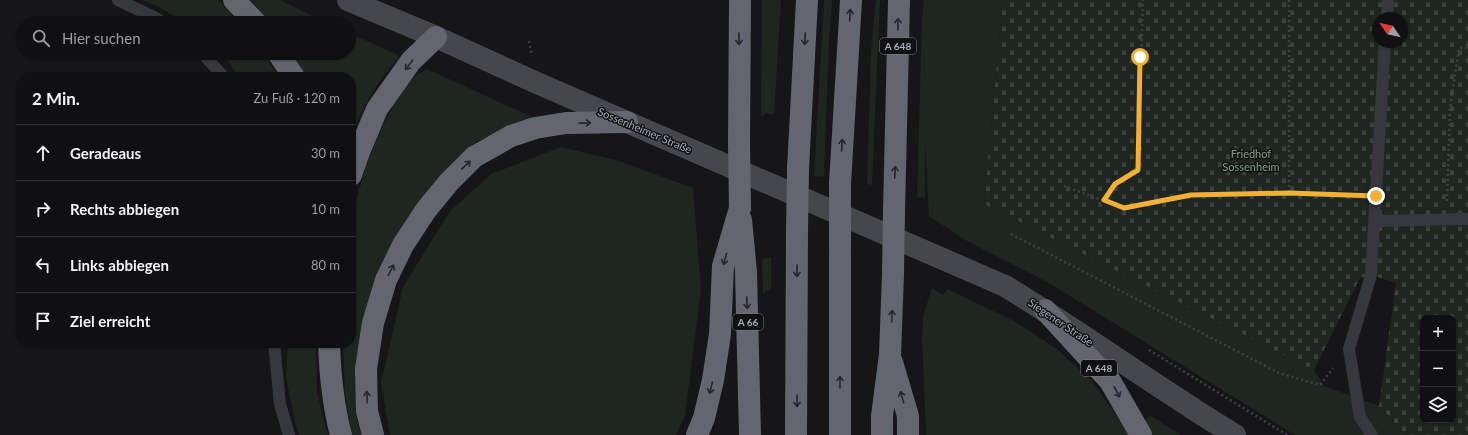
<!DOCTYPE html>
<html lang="de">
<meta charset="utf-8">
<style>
:root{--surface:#101012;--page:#1e1e20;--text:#f1f3f6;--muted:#9c9d9f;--line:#303032}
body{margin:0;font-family:Lato,sans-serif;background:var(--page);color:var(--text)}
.controls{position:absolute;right:12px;bottom:12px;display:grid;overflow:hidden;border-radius:8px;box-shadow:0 1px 3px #0004}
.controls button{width:36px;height:36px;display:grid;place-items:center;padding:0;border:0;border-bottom:1px solid var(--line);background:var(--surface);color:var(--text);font:20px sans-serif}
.compass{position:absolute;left:1372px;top:12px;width:36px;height:36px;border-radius:50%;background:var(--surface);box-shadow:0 1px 3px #0004;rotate:304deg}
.stop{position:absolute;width:12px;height:12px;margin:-9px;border:3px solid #f2b134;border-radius:50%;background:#fff}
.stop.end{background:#f2b134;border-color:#fff;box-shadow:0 1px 4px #0008}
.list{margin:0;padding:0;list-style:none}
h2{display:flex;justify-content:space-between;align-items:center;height:52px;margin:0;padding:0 16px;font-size:17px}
h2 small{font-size:13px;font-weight:400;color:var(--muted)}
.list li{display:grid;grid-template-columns:26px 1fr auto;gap:12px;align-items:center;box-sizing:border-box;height:56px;padding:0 16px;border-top:1px solid var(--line)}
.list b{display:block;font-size:15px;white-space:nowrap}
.list em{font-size:13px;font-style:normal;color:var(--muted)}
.icon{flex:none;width:22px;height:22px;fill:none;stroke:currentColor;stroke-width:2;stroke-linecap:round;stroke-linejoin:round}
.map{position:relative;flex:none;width:1468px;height:435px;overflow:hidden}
.search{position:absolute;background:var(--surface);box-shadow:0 1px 3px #0004;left:16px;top:16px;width:340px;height:44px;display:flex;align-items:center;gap:10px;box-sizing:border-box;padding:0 14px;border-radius:22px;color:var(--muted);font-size:15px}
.panel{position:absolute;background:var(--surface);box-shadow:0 1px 3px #0004;left:16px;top:72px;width:340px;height:276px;border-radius:16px}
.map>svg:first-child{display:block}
.grass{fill:#1e261f}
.cemetery{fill:url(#cemetery-stones);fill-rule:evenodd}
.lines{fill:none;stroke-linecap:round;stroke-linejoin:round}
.path{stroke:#3d3f44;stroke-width:2.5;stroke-dasharray:2 3;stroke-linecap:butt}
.lane{stroke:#37383d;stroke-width:12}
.secondary{stroke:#45474d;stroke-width:22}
.highway{stroke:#63666e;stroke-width:22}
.highway-bridge{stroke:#63666e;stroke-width:22}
.oneway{stroke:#26262a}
.route{stroke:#f2b134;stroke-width:5}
.labels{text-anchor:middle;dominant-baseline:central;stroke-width:3;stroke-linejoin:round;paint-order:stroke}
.shield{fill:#111113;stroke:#7b7e86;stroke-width:1}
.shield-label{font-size:10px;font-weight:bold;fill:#a8adb8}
.street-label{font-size:11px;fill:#a8adb8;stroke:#111113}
.park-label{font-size:11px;fill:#7fa381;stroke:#111113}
</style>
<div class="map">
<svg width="1468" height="435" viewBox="0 0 1468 435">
<defs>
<pattern id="cemetery-stones" width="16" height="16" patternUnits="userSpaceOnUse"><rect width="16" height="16" fill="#1e261f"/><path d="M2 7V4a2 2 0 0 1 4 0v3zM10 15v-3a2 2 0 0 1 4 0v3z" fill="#3c433d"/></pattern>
</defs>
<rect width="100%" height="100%" fill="#161618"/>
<!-- grass -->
<g class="grass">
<path d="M142,0H218L241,23H186L157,6Z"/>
<path d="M251,0H280L327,23H270Z"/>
<path d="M762,0H781L774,115L767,113L761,116Z"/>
<path d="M824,0H832L829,41L824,177L814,176Z"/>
<path d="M876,0H880L872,185L867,184L871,51Z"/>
<path d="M924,0H1003L984,204L1314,370L1324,386L1379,406L1407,435H1295L1049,283L967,241L929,216L925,140V198L917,197L922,21Z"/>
<path d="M349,33L398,55L399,58C376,80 362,109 351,138V77H306L291,53H349Z"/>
<path d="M222,53H264L278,77H239Z"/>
<path d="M427,69L532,117L478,141L455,159L437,179L416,207L356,396L357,420L361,435H352L345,393L343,343H351V221L358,194L367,163L382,127L397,99L405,86L418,74Z"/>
<path d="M561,147L616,160L693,188L701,290L685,415L676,435H390L381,383L403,287L450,211L491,174Z"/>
<path d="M771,257V288L763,294L762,259Z"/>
<path d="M932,288L943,295L947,289L1014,321L1057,349L1092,381L1130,435H926L922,338L923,316Z"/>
<path d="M288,343H316L317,393L328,435H299L296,426L286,378Z"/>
<path d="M1149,415L1181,435H1152L1144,423Z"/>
</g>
<!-- cemetery -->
<path class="cemetery" d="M1003,0H1468V435H1407L1379,406L1396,283L1371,275L1360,278L1314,370L984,204ZM1378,18H1402V42H1378ZM1423,318H1453V420H1423Z"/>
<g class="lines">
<!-- path -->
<g class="path">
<path d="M1289,0V193"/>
<path d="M529,41L532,56"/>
<path d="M1064,186L1123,208L1191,195L1289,193L1357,196"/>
<path d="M1104,200L1115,185L1138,170L1143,0"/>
<path d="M1447,201L1450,108L1459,48H1468"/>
<path d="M1011,234L1279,373L1320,385L1333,368"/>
<path d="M1149,350L1287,435"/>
</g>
<!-- lane -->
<g class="lane">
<path d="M118,0L156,18L163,23"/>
<path d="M1387,18L1388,0"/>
<path d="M202,53L224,77"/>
<path d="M1375,221L1468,219"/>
<path d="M274,343L280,404L289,435"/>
<path d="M1372,435L1360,417L1349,349L1371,275L1385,42"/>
</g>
<!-- secondary -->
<path class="secondary" d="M348,0L436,37L537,83L1005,286C1083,333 1157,388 1235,435"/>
<!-- highway -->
<g class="highway">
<path d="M234,0L256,23"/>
<path d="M278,53L294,77"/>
<path d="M739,144L740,0"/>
<path d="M798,169L807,0"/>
<path d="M351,175L359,152L377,109L411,61L436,37"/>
<path d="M840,184L851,0"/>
<path d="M894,211L899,0"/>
<path d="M741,220L746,272L750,435"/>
<path d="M840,250V435"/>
<path d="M1045,310L1110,381L1141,435"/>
<path d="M329,343C330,374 333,405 341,435"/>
<path d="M892,362L908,416V435"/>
<path d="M373,435L367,411L366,369L373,323L386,280L403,245L426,210L449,182L474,157L511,136L535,128L566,123L627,122"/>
<path d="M697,435L704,418L713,380L720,334L723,266L740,208"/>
<path d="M796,435L797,232"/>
<path d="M882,435V416L890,355L893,274"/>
</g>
<!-- highway-bridge -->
<g class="highway-bridge">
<path d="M739,144L740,208"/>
<path d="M797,232L798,169"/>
<path d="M840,250V184"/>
<path d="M893,274L894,211"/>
</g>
</g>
<!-- one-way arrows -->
<defs><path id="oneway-shaft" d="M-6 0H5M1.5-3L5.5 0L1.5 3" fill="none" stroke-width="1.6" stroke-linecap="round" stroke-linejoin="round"/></defs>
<g class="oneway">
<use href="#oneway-shaft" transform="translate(850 15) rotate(-87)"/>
<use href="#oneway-shaft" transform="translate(898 24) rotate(-89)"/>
<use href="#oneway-shaft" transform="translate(739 39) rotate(90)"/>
<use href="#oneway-shaft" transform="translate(805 39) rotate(93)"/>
<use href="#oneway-shaft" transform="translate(409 65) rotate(127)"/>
<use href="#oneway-shaft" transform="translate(585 123) rotate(-1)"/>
<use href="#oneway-shaft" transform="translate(842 145) rotate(-87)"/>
<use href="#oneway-shaft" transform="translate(466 165) rotate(-44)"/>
<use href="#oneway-shaft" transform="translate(895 172) rotate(-88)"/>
<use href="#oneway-shaft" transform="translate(725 259) rotate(106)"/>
<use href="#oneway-shaft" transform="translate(391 270) rotate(-63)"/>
<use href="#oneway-shaft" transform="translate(797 271) rotate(90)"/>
<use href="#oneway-shaft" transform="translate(747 303) rotate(88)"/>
<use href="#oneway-shaft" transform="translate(892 316) rotate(-88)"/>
<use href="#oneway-shaft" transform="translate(840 382) rotate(-90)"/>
<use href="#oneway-shaft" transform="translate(711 388) rotate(103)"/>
<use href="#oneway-shaft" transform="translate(1117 392) rotate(61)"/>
<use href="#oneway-shaft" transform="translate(367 397) rotate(-91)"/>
<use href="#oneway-shaft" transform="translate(902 397) rotate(-106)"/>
<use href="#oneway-shaft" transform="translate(797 401) rotate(90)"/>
</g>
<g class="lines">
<!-- route -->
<path class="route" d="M1140,57L1138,170L1115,184L1104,200L1124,208L1191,195L1289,193L1376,196"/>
</g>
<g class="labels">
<!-- shield labels -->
<g class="shield">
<rect x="880" y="38" width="36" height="16" rx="3"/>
<rect x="733" y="314" width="30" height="16" rx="3"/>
<rect x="1081" y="360" width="36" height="16" rx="3"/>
</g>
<g class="shield-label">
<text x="898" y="46">A 648</text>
<text x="748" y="322">A 66</text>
<text x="1099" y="368">A 648</text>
</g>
<!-- street labels -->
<g class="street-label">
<text transform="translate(645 130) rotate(23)">Sossenheimer Straße</text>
<text transform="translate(1061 322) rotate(34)">Siegener Straße</text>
</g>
<!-- park labels -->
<g class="park-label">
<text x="1251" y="153">Friedhof<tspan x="1251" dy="13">Sossenheim</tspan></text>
</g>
</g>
</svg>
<div class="controls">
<button>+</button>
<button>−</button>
<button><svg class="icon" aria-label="layers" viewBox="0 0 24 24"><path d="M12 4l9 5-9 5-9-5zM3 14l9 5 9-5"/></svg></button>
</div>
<svg class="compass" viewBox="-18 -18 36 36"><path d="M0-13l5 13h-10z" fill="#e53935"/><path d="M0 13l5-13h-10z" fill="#9c9d9f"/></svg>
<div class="stop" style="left:1140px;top:57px"></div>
<div class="stop end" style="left:1376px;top:196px"></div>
<div class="search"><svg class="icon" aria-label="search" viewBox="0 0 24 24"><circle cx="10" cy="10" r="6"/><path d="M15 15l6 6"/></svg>Hier suchen</div>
<section class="panel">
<h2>2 Min.<small>Zu Fuß · 120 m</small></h2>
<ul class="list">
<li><svg class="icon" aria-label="ahead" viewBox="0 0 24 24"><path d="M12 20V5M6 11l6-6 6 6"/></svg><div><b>Geradeaus</b></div><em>30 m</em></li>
<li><svg class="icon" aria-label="right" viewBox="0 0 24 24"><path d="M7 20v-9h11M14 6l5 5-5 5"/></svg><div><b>Rechts abbiegen</b></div><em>10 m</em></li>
<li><svg class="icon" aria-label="left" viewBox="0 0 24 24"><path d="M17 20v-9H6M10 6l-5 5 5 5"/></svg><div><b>Links abbiegen</b></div><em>80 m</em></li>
<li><svg class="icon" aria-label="arrive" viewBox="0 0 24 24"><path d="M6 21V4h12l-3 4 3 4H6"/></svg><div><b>Ziel erreicht</b></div></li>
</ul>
</section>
</div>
